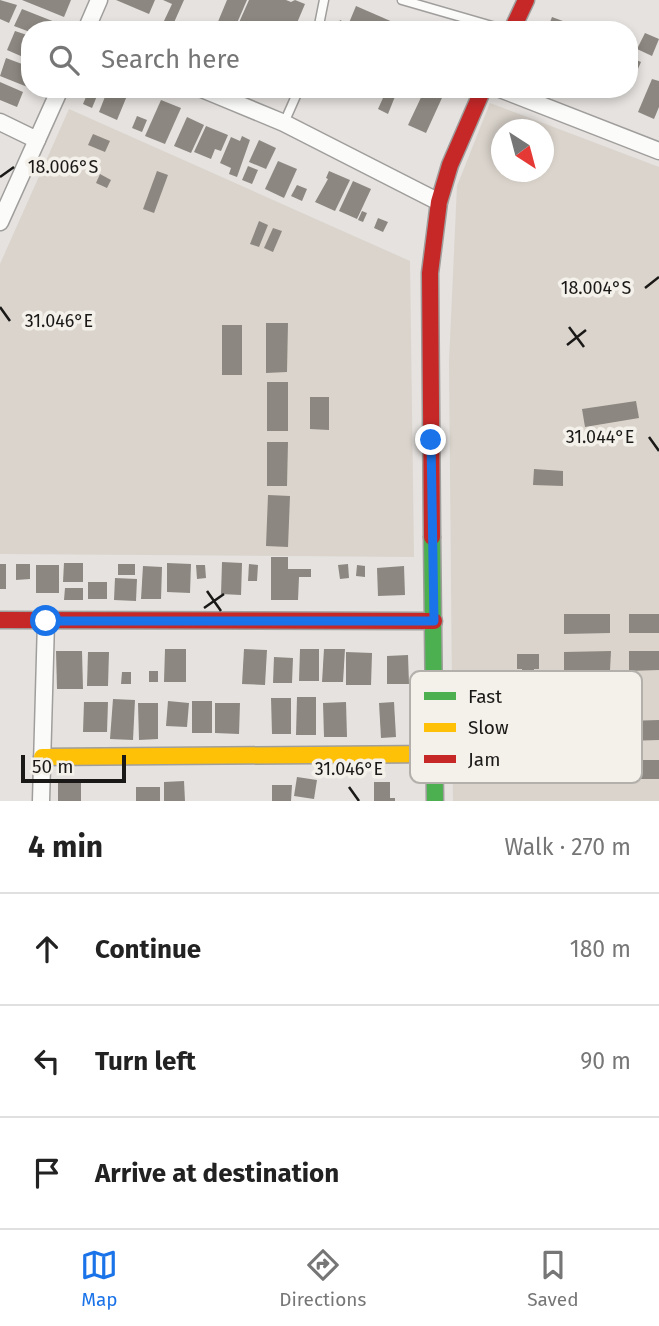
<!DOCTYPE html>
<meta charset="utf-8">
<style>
:root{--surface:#fff;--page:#f2f2f2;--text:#222;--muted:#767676;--line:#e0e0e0;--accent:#1a73e8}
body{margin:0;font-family:"Fira Sans",sans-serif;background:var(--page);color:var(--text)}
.compass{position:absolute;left:491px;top:119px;width:63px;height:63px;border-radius:50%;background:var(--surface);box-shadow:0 4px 10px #0003;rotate:144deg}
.scale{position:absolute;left:21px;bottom:18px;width:105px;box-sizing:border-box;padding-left:7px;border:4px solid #1a1917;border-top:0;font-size:19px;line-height:24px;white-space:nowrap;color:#1a1917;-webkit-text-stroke:5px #f4f0ea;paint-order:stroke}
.stop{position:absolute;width:21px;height:21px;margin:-16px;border:5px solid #1a73e8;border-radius:50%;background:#fff}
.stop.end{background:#1a73e8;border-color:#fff;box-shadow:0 2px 7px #0008}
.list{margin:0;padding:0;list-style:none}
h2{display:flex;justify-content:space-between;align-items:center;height:91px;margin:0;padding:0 28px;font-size:30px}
h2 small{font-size:23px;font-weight:400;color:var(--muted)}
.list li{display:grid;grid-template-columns:46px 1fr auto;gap:21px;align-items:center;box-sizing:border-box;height:112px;padding:0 28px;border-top:2px solid var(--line)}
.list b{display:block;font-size:26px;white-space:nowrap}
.list em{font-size:23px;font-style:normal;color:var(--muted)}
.icon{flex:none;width:38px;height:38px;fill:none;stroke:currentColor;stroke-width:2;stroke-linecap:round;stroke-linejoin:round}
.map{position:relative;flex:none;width:659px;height:801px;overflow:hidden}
.search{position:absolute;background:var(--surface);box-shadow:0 4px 10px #0003;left:21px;right:21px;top:21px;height:77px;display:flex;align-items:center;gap:18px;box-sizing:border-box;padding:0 24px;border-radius:28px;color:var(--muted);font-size:26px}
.sheet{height:427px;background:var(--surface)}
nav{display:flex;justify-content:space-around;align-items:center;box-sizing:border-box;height:98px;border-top:2px solid var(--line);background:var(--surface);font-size:19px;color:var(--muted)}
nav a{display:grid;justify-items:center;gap:4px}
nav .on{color:var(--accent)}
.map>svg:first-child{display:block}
.built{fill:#dad4cc;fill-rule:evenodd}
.building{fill:#8c8780}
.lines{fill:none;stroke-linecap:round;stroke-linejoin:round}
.lane-casing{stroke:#a09e9c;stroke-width:11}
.street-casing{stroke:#a09e9c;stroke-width:19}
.fast-casing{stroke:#a09e9c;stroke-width:19}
.slow-casing{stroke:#a09e9c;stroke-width:19}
.jam-casing{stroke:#a09e9c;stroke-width:19}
.lane{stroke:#fbfbfa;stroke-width:8}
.street{stroke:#fbfbfa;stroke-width:16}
.fast{stroke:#4caf50;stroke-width:16}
.slow{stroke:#ffc107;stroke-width:16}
.jam{stroke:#c62828;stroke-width:16}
.route{stroke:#1a73e8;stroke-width:9}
.ticks{fill:none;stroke:#1a1917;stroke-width:2.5}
.key{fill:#f4f0ea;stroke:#b3b0ab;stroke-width:2}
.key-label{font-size:19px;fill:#1a1917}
.ticks-label{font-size:18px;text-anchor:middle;fill:#1a1917;stroke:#f4f0ea;stroke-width:7;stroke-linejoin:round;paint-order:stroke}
</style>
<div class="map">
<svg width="659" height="801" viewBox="0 0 659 801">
<rect width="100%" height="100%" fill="#e5e2df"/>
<!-- built -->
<g class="built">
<path d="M490,103L659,167V801H453L449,362L457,186ZM502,130H544V172H502Z"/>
<path d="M69,109L410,261L414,557L0,554V264Z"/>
</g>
<!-- building -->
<g class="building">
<path d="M0,0L17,5L9,23L0,19Z"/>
<path d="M22,0H71L64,17Z"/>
<path d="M116,0H155L149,14Z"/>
<path d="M163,0H184L172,27L163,23L172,4Z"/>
<path d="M227,0H247L234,30L217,24Z"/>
<path d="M249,0H286L291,2L295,0L305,4L294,30H243L237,27Z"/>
<path d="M356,6L402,26L400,30H346Z"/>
<path d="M22,9L60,24L57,30H30V32L14,26Z"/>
<path d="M552,17L571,24L568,30H547Z"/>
<path d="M340,20L344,22L341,30H335Z"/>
<path d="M15,31L30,36V60L7,50Z"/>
<path d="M645,33L659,39L652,56L637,49Z"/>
<path d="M629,57L641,62L637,71L629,67Z"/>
<path d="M6,58L30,67V88L0,76Z"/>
<path d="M652,79L659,81V107L654,119L638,112Z"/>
<path d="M0,82L23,92L17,107L0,100Z"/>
<path d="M108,89L129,91L117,120L99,112Z"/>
<path d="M259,89H270L268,95L258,91Z"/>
<path d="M387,89H398L388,114L378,109Z"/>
<path d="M425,89H446L426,133L408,125Z"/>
<path d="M88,92L97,96L92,108L83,104Z"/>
<path d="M161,100L181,108L165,144L145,136Z"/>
<path d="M137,116L147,120L142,132L132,128Z"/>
<path d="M187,117L204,125L191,153L174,146Z"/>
<path d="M206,126L228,135L221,151L215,149L211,159L194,152Z"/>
<path d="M93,134L110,141L105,152L88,145Z"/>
<path d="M242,136L250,140L237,177L229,174L231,168L220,163L231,137L240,141Z"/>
<path d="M259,140L276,148L266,169L249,162Z"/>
<path d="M278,161L297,169L284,198L265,189Z"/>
<path d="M248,166L258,170L252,184L242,180Z"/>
<path d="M157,171L168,175L154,213L143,209Z"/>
<path d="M329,171L350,180L335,211L315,202L328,179L326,178Z"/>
<path d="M100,174L111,180L107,188L96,183Z"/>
<path d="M353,181L371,189L357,219L339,211Z"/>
<path d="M297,185L307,189L302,201L291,196Z"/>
<path d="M362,211L367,213L363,222L358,220Z"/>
<path d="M378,218L388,222L383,232L374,228Z"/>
<path d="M259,221L268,225L259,247L250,244Z"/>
<path d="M273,228L282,231L273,252L264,248Z"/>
<path d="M266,323H288L287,372L266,373Z"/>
<rect x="222" y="325" width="20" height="50"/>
<rect x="267" y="382" width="21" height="49"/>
<path d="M310,397H329V430L310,429Z"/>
<path d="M636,401L639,418L585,427L582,409Z"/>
<path d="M267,442H288L287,486H267Z"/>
<path d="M534,469L563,471V486L533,485Z"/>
<path d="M268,495L290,496L288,547L266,546Z"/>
<path d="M271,557H288V569H311V577H299L298,600H271Z"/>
<path d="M222,562L242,563L241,595L221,594Z"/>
<path d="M64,563H83V582H63Z"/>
<path d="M167,563L191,564L190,593L167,592Z"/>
<rect x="0" y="564" width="6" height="25"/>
<path d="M16,564H30V579L16,580Z"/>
<rect x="118" y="564" width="17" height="11"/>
<path d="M249,564L258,565L257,581H248Z"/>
<path d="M348,564L349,578L340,579L338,565Z"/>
<rect x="36" y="565" width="23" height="28"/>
<path d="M196,565H205L206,578L197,579Z"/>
<path d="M357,565L365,566V577L356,576Z"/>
<path d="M143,566L162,567L161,599H141Z"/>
<path d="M404,566L405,595L378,596L377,568Z"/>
<path d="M115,578L137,579L136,601L114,600Z"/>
<rect x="88" y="582" width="19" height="17"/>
<path d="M65,588H83V600H64Z"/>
<path d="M564,614H610V633L564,634Z"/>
<rect x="629" y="614" width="30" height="19"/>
<path d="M165,649H186V682H164Z"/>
<path d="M244,649L267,650L265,685L242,684Z"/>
<path d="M300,649H319V681H299Z"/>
<path d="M324,649H345L343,682H322Z"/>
<path d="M56,651H82L83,689H57Z"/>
<path d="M611,651L610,670L564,671V652Z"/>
<path d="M629,651H659V670L629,671Z"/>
<path d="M88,652H109L108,686H87Z"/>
<path d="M346,652L372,653L371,685H346Z"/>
<path d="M517,654H539V669H534V690H550V704H515V691L522,690V669H517Z"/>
<path d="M408,655L409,684H387V656Z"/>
<path d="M274,657L293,658L292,683H273Z"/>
<rect x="149" y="671" width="9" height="11"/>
<path d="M122,672H131V684H121Z"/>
<path d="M297,697H316V735H296Z"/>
<path d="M271,698H291V734H272Z"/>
<path d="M113,699L135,700L133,740L110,739Z"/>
<path d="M168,701L189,703L187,727L166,726Z"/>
<rect x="192" y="701" width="20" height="32"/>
<path d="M84,702H108L107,732H83Z"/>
<path d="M346,702L347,737H324L323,703Z"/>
<path d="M394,702L396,737L381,738L379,703Z"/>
<path d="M138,703H158V739L139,740Z"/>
<path d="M215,703H240L239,734L215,733Z"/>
<path d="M659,720V740L626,741V721Z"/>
<rect x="629" y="760" width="30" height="19"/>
<path d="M297,777L317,780L314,799L294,796Z"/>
<rect x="58" y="781" width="23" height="20"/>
<path d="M184,781L185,801H164V782Z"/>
<path d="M374,782H390V798H395V801H374Z"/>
<path d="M272,785H292L291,801H272Z"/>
<rect x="136" y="787" width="24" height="14"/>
</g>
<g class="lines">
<!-- lane casing -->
<g class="lane-casing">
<g id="lane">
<path d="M402,0L506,30"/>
<path d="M318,30L324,0"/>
<path d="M284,123L299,89"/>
</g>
</g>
<!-- street casing -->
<g class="street-casing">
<g id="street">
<path d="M86,30L99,0"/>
<path d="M202,89L284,123L439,202"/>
<path d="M500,89L659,151"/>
<path d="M0,122L37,140"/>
<path d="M0,222L60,89"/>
<path d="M41,801L46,621"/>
</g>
</g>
<!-- fast casing -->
<g class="fast-casing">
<path id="fast" d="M432,537L435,801"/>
</g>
<!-- slow casing -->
<g class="slow-casing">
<path id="slow" d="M42,757L435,754"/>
</g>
<!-- jam casing -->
<g class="jam-casing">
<g id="jam">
<path d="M512,30L526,0"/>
<path d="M432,537L430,273L439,202L450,165L483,89"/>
<path d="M0,620L434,621"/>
</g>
</g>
<!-- lane -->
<use href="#lane" class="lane"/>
<!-- street -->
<use href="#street" class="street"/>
<!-- fast -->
<use href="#fast" class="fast"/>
<!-- slow -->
<use href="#slow" class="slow"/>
<!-- jam -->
<use href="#jam" class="jam"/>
</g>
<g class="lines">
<!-- route -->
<path class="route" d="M46,621H434L431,440"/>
</g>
<!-- ticks -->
<path class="ticks" d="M0,177L14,167M645,288L659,277M0,307L10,321M569,327L584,347M567,345L586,330M649,437L659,451M207,591L221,611M204,608L224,594M349,787L359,801"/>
<!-- legend -->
<rect x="410" y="671" width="232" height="112" rx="10" class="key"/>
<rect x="424" y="692" width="32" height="8" fill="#4caf50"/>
<rect x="424" y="723" width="32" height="9" fill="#ffc107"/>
<rect x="424" y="755" width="32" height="8" fill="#c62828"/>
<g class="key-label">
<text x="468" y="703">Fast</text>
<text x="468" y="734">Slow</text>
<text x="468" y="766">Jam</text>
</g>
<g class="ticks-label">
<text x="63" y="173">18.006°S</text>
<text x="596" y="294">18.004°S</text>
<text x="59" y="327">31.046°E</text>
<text x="600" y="443">31.044°E</text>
<text x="349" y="775">31.046°E</text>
</g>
</svg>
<svg class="compass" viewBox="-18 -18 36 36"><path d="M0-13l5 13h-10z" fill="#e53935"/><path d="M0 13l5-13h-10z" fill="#767676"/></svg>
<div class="scale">50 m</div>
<div class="stop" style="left:46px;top:621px"></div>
<div class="stop end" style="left:431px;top:440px"></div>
<div class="search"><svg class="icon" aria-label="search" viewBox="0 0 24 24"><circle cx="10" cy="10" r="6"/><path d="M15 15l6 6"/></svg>Search here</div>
</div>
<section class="sheet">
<h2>4 min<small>Walk · 270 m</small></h2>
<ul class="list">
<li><svg class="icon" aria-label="ahead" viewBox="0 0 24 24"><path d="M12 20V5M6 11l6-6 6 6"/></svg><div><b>Continue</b></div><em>180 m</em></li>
<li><svg class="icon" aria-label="left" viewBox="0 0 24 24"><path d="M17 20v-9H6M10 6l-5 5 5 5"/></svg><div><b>Turn left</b></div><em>90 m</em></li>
<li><svg class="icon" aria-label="arrive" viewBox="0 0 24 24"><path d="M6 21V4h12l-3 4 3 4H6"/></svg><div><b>Arrive at destination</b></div></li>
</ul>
</section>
<nav>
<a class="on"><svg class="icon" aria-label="map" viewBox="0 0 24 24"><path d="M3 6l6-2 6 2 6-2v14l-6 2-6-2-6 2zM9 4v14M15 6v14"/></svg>Map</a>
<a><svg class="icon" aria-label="directions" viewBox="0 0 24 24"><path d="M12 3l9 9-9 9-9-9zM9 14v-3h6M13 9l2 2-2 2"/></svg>Directions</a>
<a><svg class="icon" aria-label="saved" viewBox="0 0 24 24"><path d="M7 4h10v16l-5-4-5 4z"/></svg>Saved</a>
</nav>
